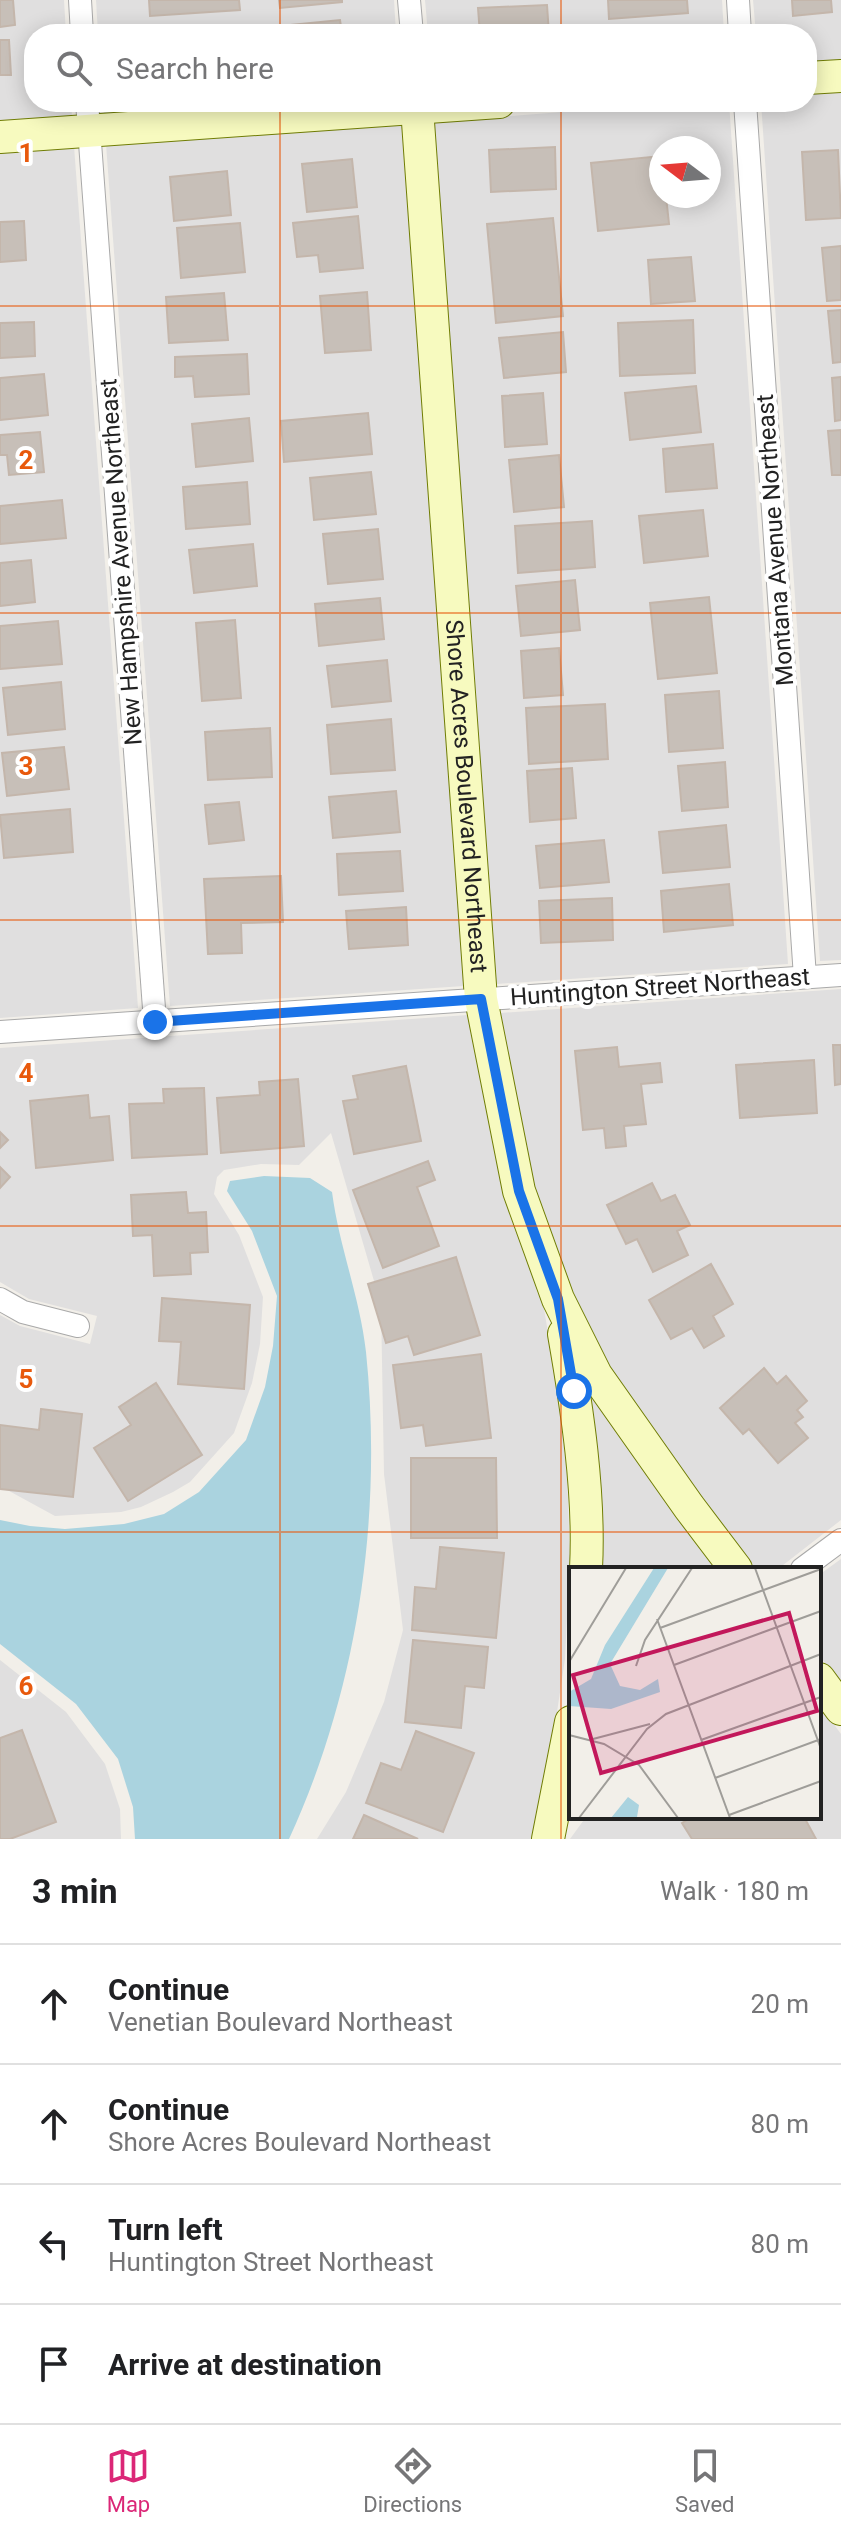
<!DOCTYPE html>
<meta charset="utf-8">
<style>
:root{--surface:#fff;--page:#f2f2f2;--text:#202124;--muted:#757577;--line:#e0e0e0;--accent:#db2777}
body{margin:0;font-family:Roboto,sans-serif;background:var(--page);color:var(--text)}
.compass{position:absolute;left:649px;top:136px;width:72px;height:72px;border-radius:50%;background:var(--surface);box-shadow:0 4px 20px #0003;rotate:286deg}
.stop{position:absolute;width:24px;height:24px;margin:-18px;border:6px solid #1a73e8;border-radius:50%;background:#fff}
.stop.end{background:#1a73e8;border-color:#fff;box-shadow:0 2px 8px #0008}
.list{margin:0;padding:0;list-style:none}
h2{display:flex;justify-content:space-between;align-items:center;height:104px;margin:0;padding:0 32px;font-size:34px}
h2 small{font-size:26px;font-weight:400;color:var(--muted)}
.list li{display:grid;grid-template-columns:52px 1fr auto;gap:24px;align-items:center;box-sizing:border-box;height:120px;padding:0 32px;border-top:2px solid var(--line)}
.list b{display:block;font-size:30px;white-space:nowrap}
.list p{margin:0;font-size:26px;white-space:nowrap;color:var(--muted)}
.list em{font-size:26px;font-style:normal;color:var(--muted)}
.icon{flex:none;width:44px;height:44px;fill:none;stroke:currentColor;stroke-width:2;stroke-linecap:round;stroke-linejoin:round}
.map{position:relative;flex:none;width:841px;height:1839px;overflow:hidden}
.search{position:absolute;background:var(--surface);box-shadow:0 4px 20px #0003;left:24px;right:24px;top:24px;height:88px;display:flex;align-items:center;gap:20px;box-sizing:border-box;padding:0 28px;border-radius:32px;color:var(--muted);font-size:30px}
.sheet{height:584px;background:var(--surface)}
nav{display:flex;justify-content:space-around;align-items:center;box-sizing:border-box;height:112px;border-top:2px solid var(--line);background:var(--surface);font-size:22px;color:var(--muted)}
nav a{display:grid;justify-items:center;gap:4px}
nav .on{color:var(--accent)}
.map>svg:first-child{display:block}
.residential{fill:#e0dfdf;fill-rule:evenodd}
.water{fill:#aad3df}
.building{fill:#c7bfb8;stroke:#c4b6ab;stroke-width:2}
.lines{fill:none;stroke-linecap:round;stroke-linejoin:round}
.street-casing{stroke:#a9a9a9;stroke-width:24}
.secondary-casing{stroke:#707d05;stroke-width:34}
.street{stroke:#fff;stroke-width:22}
.secondary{stroke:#f7fabf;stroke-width:32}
.route{stroke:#1a73e8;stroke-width:10}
.grid{fill:none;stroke:#e8590c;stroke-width:2;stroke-opacity:0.55}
.labels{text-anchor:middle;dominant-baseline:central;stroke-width:8;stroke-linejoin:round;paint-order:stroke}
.street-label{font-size:24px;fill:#222;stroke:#fff}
.inset-road{fill:none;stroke:#9f9d99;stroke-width:2}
.view{fill:#c2185b;fill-opacity:0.15;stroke:#c2185b;stroke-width:4}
.inset-edge{fill:none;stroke:#222;stroke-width:4}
.grid-label{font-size:26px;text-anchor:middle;font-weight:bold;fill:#e8590c;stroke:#fff;stroke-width:8;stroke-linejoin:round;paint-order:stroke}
</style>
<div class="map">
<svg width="841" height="1839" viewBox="0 0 841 1839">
<rect width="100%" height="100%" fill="#f2efe9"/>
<!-- residential -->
<g class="residential">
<path d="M0,0H64L66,34H34V102H71L72,117L0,122Z"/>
<path d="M96,0H394L396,34H98Z"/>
<path d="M425,0H722L724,34H428Z"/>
<path d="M753,0H841V61L807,64V34H756Z"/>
<path d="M841,90V960L820,961L761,102H807V93Z"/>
<path d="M103,102H299L104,115Z"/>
<path d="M687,102H729L788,964L496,984L434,122ZM661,148H709V196H661Z"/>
<path d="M402,124L464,986L170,1006L106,144Z"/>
<path d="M74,146L138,1008L0,1018V152Z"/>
<path d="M841,989V1520L778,1569H754L702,1500L610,1368L573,1296L571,1284H569L535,1188L500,1013Z"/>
<path d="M468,1015L537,1292L543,1303L558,1392L567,1473L570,1558L565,1659L554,1732L531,1839H317L346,1792L384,1702L403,1630L384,1474L381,1305L331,1133L299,1165L261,1164L224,1170L217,1177L214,1194L239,1235L263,1297L260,1344L252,1383L234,1433L190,1482L173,1492L141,1507L121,1512L55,1516L0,1486V1315L20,1326L90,1344L97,1316L29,1299L0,1282V1048Z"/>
<path d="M590,1392L717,1569H601L599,1473Z"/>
<path d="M841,1559V1684L819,1655V1575Z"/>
<path d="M0,1660L66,1712L105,1764L120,1809L121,1839H0Z"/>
<path d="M819,1704L841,1734V1839H570L586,1817H819Z"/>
</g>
<!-- water -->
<path class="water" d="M264,1176L310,1178L332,1192C339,1246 360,1298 366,1352C383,1516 358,1689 289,1839H135L133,1807L118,1759L76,1704L0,1644V1520L30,1526L65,1529L124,1524L164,1514L199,1492L246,1440L265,1387L273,1346L277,1296L252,1231L227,1191L230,1181Z"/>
<!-- building -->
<g class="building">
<path d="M0,0H13L15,25L0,27Z"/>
<path d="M149,0H239L240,10L150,16Z"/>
<path d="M279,0H342V2L280,8Z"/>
<path d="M608,0H687L688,13L609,19Z"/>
<path d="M792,0H831L832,12L793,16Z"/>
<path d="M547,5L549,34H480L478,8Z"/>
<path d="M340,20L342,34H272L271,27Z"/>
<path d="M221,28L222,34H161Z"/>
<path d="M0,40H9L11,75H0Z"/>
<path d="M555,147L556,189L491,192L489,150Z"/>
<path d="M838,150L841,218L806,220L802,152Z"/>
<path d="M661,156V196H666L669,224L598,231L591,163Z"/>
<path d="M352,159L357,207L307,212L302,164Z"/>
<path d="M227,171L231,215L174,221L170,177Z"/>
<path d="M358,216L363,268L320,272L318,255L297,257L293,223Z"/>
<path d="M553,218L563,316L496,323L487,224Z"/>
<path d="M24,221L26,260L0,262V222Z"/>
<path d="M240,223L245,272L181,278L177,228Z"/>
<path d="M841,246V300L827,301L822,248Z"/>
<path d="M691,257L695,301L651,304L648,260Z"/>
<path d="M367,292L371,350L325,353L320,296Z"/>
<path d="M224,293L228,340L169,343L166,297Z"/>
<path d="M841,310V362L833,363L828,311Z"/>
<path d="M693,320L695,373L620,376L618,323Z"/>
<path d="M34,322L35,356L0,358V323Z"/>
<path d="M563,332L566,372L504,378L499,338Z"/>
<path d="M247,354L249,394L195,397L193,376L175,377V357Z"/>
<path d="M44,374L48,415L0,420V378Z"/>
<path d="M841,377V420L835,421L832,378Z"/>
<path d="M696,386L701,432L630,440L625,393Z"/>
<path d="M543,393L547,444L505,447L502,396Z"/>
<path d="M368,413L372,454L284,462L281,421Z"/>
<path d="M249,418L253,461L196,467L192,424Z"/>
<path d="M841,430V475H832L828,431Z"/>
<path d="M40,432L44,472L9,475L7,455H0V435Z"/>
<path d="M713,444L717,488L666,492L663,449Z"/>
<path d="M559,455L564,507L514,512L509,460Z"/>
<path d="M371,472L376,514L314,520L310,478Z"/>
<path d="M247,482L250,524L186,529L183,487Z"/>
<path d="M62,500L66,538L0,544V506Z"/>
<path d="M703,510L708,556L644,563L639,516Z"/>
<path d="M592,521L595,567L518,573L515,526Z"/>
<path d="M378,529L383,579L328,584L323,534Z"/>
<path d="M253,544L257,586L194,593L189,550Z"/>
<path d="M31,560L35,602L0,606V563Z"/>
<path d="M575,580L580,630L521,636L516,586Z"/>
<path d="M709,597L717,673L658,679L650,603Z"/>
<path d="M380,598L384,639L319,646L315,604Z"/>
<path d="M235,620L241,698L202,701L196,623Z"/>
<path d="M58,621L62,664L0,669V626Z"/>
<path d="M559,648L563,695L524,698L521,651Z"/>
<path d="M387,660L391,701L332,707L327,666Z"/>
<path d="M61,682L65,729L8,735L3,688Z"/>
<path d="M719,691L723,748L669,752L665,695Z"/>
<path d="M605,704L608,759L529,764L526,708Z"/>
<path d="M391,719L395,770L331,774L327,725Z"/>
<path d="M270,728L272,777L208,780L205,732Z"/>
<path d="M64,747L69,789L7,796L2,753Z"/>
<path d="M725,762L728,807L682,811L678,766Z"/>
<path d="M572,768L576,818L530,822L527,771Z"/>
<path d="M396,791L400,832L333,838L329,797Z"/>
<path d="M239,802L244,840L209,844L205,805Z"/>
<path d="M70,809L73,852L4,858L0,815Z"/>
<path d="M726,825L730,867L663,873L659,832Z"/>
<path d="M604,840L609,882L540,888L536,846Z"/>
<path d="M400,851L403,891L339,895L337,854Z"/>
<path d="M281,876L283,922L241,923L242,953L208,954L204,879Z"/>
<path d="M729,884L733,925L664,932L661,891Z"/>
<path d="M612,898L613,940L541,943L539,901Z"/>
<path d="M406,907L408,945L349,949L346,911Z"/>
<path d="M833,1045H841V1084L835,1085Z"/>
<path d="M617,1047L619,1067L660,1063L662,1082L641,1084L646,1124L624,1126L626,1146L606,1148L604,1128L583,1130L575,1051Z"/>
<path d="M814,1060L817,1113L740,1118L736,1065Z"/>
<path d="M406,1066L421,1141L354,1154L343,1101L358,1099L353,1076Z"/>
<path d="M298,1079L304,1146L221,1153L217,1098L260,1095L259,1082Z"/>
<path d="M204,1088L207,1154L132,1158L129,1104L164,1103L163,1089Z"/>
<path d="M88,1095L90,1118L109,1116L113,1160L36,1168L30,1101Z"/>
<path d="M0,1132L8,1140L0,1148Z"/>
<path d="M428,1161L435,1180L417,1187L439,1246L383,1268L353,1190Z"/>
<path d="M0,1167L10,1177L0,1188Z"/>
<path d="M652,1183L661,1201L675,1195L690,1225L677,1231L688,1255L653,1272L637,1239L626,1244L607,1205Z"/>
<path d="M186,1192L188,1213L206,1212L208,1252L190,1253L191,1274L154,1276L152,1235L133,1236L131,1195Z"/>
<path d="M456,1257L480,1335L414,1355L408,1336L386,1343L368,1284Z"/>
<path d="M711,1264L733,1304L713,1316L724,1336L704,1348L692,1328L671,1339L649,1300Z"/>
<path d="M162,1298L250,1305L244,1389L178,1384L181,1342L159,1341Z"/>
<path d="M481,1354L491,1438L426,1446L423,1425L401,1428L393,1365Z"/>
<path d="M764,1368L777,1384L786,1376L807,1401L797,1410L803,1417L795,1423L808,1438L778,1463L749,1429L743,1434L720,1408Z"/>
<path d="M156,1383L202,1455L128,1501L94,1448L131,1425L119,1407Z"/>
<path d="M41,1409L82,1414L73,1497L0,1489V1425L39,1430Z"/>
<path d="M411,1458H496L497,1538H411Z"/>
<path d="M440,1547L504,1553L496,1638L412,1630L415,1587L436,1589Z"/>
<path d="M413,1640L488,1647L484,1688L465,1686L461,1728L405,1722Z"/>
<path d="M22,1730L56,1822L10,1839H0V1738Z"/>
<path d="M416,1731L474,1753L443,1832L366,1803L381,1763L401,1770Z"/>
<path d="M364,1815L418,1839H353Z"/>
<path d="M692,1817H729L730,1819L735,1817H804L816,1839H692L682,1823Z"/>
</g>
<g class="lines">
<!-- street casing -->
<g class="street-casing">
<g id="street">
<path d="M80,0L82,34"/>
<path d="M409,0L412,34"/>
<path d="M738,0L740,34"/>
<path d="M87,102L155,1022"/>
<path d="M745,102L805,977"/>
<path d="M0,1032L841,975"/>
<path d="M0,1299L23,1312L78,1326"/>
<path d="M802,1569L841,1540"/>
</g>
</g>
<!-- secondary casing -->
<g class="secondary-casing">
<g id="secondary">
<path d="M807,78L841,76"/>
<path id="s1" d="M417,108L481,999L519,1191L558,1299L596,1375L689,1507L736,1569"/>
<path d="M0,137L499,102"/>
<path d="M564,1334C577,1408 590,1493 586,1569"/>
<path d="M819,1679L841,1709"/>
<path d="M548,1839L571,1722"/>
</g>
</g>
<!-- street -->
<use href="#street" class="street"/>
<!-- secondary -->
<use href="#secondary" class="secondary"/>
</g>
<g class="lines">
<!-- route -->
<path class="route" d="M155,1022L481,999L519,1191L558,1299L574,1391"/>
</g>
<!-- grid -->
<path class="grid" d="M280,0V34M561,0V34M280,102V1839M561,102V1839M0,306H841M0,613H841M0,920H841M0,1226H841M0,1532H841"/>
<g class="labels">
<!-- street labels -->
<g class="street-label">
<text transform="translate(775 540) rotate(-94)">Montana Avenue Northeast</text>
<text transform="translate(121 562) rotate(-94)">New Hampshire Avenue Northeast</text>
<text stroke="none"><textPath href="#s1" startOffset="690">Shore Acres Boulevard Northeast</textPath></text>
<text transform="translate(660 987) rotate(-4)">Huntington Street Northeast</text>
</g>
</g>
<!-- overview -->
<g transform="translate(569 1567)">
<rect width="252" height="252" fill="#f2efe9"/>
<path d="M85,1H99L41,97L51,119L71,123L89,112L91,125L42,142L0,139V125L22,112L36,78ZM59,230L70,238L68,250L42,251Z" fill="#aad3df"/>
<path class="inset-road" d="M186,1L252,182M88,52L161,251M91,61L252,2M0,95L57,1M105,98L252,44M67,99L76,73L123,1M0,168L35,177L70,198L109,251M24,172L81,157M132,173L252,130M146,211L252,172M160,248L252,214M10,251L78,162L97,147L252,87"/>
<path class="view" d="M220,46L248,144L32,206L4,108Z"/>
<rect width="252" height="252" class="inset-edge"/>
</g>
<g class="grid-label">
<text x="26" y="162">1</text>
<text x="26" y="469">2</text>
<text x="26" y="775">3</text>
<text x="26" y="1082">4</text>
<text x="26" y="1388">5</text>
<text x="26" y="1695">6</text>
</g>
</svg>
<svg class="compass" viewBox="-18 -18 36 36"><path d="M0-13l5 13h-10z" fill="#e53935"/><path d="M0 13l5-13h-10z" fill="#757577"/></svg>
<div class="stop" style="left:574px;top:1391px"></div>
<div class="stop end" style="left:155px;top:1022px"></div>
<div class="search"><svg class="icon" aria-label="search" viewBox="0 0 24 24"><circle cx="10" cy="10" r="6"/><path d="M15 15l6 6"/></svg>Search here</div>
</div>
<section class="sheet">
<h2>3 min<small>Walk · 180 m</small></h2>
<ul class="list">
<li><svg class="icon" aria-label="ahead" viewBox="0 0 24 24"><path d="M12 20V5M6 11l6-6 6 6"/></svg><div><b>Continue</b><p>Venetian Boulevard Northeast</p></div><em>20 m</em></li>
<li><svg class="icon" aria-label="ahead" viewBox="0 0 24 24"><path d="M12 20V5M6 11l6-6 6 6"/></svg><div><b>Continue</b><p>Shore Acres Boulevard Northeast</p></div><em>80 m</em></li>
<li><svg class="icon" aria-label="left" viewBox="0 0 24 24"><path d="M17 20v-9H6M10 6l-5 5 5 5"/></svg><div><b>Turn left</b><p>Huntington Street Northeast</p></div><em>80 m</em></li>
<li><svg class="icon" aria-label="arrive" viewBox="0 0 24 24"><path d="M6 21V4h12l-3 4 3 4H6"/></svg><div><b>Arrive at destination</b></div></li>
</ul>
</section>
<nav>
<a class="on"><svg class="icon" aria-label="map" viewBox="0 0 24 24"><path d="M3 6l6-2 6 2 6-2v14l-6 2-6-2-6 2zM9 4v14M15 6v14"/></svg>Map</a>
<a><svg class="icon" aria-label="directions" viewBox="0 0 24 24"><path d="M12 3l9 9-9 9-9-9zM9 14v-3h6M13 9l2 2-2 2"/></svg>Directions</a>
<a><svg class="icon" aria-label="saved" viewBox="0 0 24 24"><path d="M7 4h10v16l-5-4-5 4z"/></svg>Saved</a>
</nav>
